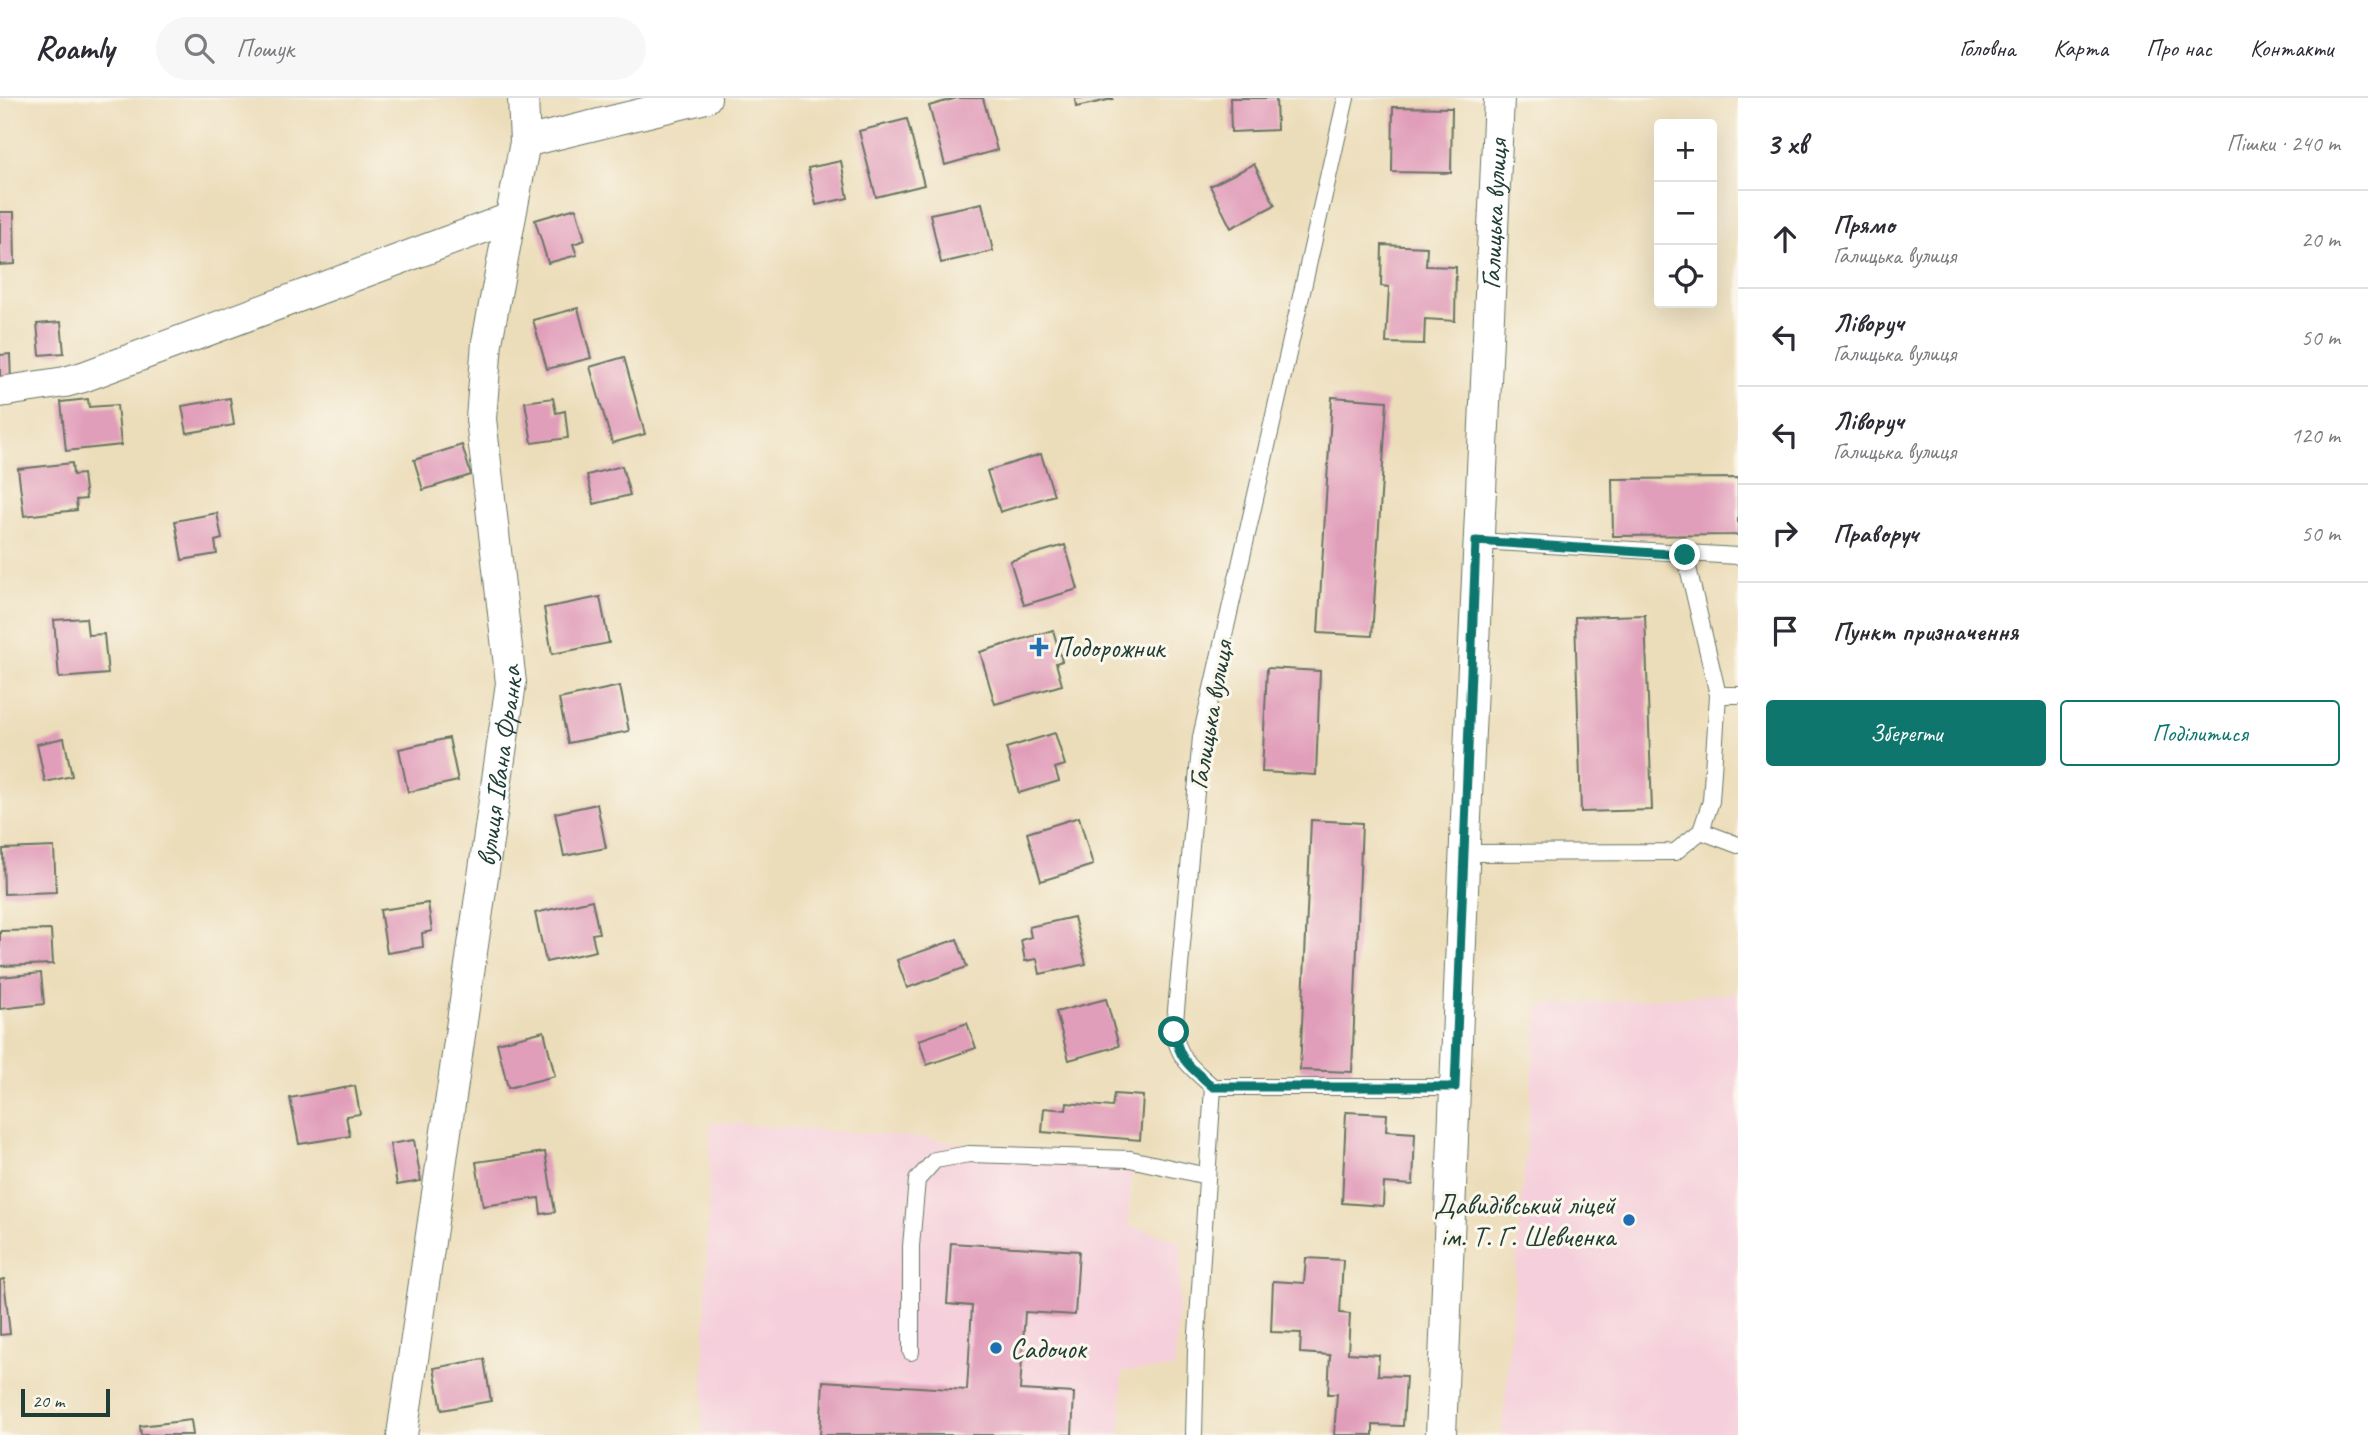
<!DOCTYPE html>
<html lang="uk">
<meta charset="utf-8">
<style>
:root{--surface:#fff;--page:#f7f7f7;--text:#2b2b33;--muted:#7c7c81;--line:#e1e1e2;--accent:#0f766e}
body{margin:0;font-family:Caveat,sans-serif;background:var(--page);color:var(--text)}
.controls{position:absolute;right:21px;top:21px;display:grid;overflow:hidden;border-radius:7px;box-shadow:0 7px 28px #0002}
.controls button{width:63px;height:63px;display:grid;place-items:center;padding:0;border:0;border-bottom:2px solid var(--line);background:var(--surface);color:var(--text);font:35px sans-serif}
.scale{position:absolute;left:21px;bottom:18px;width:89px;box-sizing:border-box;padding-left:7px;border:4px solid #1f3d34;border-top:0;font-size:19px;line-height:24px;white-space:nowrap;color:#1f3d34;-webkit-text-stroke:5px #fbf7ec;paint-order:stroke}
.stop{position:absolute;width:21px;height:21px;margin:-16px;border:5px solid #0f766e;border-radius:50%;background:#fff}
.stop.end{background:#0f766e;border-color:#fff;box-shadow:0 2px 7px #0008}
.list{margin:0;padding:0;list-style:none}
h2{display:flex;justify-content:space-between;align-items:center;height:91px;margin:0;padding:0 28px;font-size:30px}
h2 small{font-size:23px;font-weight:400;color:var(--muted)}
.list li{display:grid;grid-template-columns:46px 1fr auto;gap:21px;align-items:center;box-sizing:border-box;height:98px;padding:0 28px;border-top:2px solid var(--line)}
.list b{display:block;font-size:26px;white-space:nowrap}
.list p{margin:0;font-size:23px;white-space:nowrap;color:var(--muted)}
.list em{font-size:23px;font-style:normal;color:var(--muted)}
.actions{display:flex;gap:14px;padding:21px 28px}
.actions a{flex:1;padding:16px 0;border:2px solid var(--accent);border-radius:7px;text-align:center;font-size:24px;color:var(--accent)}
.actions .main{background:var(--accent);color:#fff}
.icon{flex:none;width:38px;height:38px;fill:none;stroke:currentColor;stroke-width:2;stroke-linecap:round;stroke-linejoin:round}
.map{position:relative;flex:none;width:1738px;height:1337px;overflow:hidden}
header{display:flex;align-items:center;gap:42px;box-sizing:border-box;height:98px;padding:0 35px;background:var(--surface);border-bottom:2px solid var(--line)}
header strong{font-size:33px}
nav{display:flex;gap:38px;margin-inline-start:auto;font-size:24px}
.search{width:490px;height:63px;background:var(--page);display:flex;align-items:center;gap:18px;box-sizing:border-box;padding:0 24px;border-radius:38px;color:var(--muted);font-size:26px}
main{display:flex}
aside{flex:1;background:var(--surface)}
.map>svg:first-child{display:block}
.built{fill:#f5cfdb}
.building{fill:#e19eba}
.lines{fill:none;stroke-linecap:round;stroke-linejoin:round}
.service-casing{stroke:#677563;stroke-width:18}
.minor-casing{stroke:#677563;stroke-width:32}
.service{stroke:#fff;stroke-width:16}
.minor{stroke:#fff;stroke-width:30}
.route{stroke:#0f766e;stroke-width:9}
.poi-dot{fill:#1f6fb2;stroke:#fbf7ec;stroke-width:2.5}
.labels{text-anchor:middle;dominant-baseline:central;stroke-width:6;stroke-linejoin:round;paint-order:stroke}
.street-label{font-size:28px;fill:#1f3d34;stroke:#fbf7ec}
.poi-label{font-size:28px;fill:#1f3d34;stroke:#fbf7ec;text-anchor:start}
</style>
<header>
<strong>Roamly</strong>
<div class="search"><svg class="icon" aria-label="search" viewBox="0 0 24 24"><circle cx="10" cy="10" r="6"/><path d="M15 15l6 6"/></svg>Пошук</div>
<nav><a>Головна</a><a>Карта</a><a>Про нас</a><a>Контакти</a></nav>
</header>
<main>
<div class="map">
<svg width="1738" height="1337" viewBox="0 0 1738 1337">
<rect width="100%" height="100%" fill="#fbf7ec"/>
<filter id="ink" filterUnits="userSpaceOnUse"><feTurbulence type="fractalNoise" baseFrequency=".0143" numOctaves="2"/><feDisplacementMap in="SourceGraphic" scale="14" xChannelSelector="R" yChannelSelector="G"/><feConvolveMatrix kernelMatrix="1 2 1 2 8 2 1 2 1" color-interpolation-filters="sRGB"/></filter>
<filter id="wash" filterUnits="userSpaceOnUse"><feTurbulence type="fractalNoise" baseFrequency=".00686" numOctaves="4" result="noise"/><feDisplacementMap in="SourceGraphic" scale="28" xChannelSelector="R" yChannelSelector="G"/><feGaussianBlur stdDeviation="1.57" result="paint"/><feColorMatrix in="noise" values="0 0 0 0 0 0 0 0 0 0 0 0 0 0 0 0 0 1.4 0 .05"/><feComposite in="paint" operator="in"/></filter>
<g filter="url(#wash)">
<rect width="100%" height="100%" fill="#ecddba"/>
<!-- built -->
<g class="built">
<path d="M1738,895V1337H1502L1538,908Z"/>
<path d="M711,1024L925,1040L1132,1073L1128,1127L1182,1144L1175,1270L1122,1274L1121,1337H702Z"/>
</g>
<g id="blocks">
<!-- building -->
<g class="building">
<path d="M957,0H983L997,52L945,67L929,8Z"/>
<path d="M1075,0H1113V1L1076,9Z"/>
<path d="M1230,0H1276L1277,32L1231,34Z"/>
<path d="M1393,9L1452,10L1451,75L1392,74Z"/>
<path d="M907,21L924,87L876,99L859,33Z"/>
<path d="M841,63L848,100L816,107L808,70Z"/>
<path d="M1254,66L1275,107L1231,130L1210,88Z"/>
<path d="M982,105L993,153L941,165L930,116Z"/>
<path d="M576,110L585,142L573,146L577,157L548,165L535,122Z"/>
<path d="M0,114H14L15,166L0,167Z"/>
<path d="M1382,147L1427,149L1426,168L1456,169L1455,223L1425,221L1424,246L1386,245L1389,189L1381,188Z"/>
<path d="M578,210L591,260L547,271L533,222Z"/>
<path d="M61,224L64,255L40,257L37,226Z"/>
<path d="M10,256L11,285H0V257Z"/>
<path d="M624,259L645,336L612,345L590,269Z"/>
<path d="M1332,299L1387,303L1372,538L1318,535Z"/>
<path d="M230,300L234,327L187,335L182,308Z"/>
<path d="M553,300L556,315L565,313L568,340L532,345L525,304Z"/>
<path d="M88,301L89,309L117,307L121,347L66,353L61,304Z"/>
<path d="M462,347L471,377L423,392L414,362Z"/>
<path d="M1041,356L1054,397L1000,414L987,373Z"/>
<path d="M72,365L73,377L83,376L86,401L76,402L77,412L24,418L18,371Z"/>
<path d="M622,368L630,397L594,406L587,377Z"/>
<path d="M1738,380V437L1613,438L1612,381Z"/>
<path d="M217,415L222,441L215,443L217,456L182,462L175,423Z"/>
<path d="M1065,447L1078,491L1024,507L1010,463Z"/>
<path d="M600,499L609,545L552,556L544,510Z"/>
<path d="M1645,517L1652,712L1581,714L1575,519Z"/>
<path d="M86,520L88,537L104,536L108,576L59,580L54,522Z"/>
<path d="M1053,532L1062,563L1056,565L1062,587L995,606L980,554Z"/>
<path d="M1267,570L1320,573L1316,677L1262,674Z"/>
<path d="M620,588L629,633L568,645L559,601Z"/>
<path d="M1055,635L1065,667L1055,670L1059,683L1019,695L1006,650Z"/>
<path d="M64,640L72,678L45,684L37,646Z"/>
<path d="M449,640L458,683L408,694L399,651Z"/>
<path d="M597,706L606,750L564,758L555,715Z"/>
<path d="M1079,719L1093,767L1041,783L1027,735Z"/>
<path d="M1311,722L1362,725L1352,974L1300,972Z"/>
<path d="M54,749L56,794L4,796L3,751Z"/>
<path d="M592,802L599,835L592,836L596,853L546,864L535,815Z"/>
<path d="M428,805L432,833L422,835L423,849L387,855L380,812Z"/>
<path d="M1074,819L1086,866L1040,876L1037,861L1025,863L1021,842L1031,839L1029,829Z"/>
<path d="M51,832L53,866L0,868V833Z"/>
<path d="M957,841L967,869L907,890L897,862Z"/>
<path d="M41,875L44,906L0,911V879Z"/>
<path d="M1106,901L1119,948L1069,962L1056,914Z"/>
<path d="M967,925L976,950L927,967L919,942Z"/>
<path d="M544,933L555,978L508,990L497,945Z"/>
<path d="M355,988L360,1016L346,1018L350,1038L299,1046L290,1000Z"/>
<path d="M1114,996L1143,998L1140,1042L1042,1034L1044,1010L1066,1012L1067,1005L1112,1009Z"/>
<path d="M1346,1014L1387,1016L1386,1033L1415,1035L1413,1087L1384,1085L1383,1108L1342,1105Z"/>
<path d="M414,1042L421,1083L397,1087L390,1046Z"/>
<path d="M545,1054L555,1114L541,1116L539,1100L483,1108L476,1064Z"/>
<path d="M951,1145L1079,1153L1075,1217L1025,1214L1020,1292L1074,1295L1072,1337H820L823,1283L967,1292L972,1208L947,1206Z"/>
<path d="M1306,1160L1343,1162L1340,1215L1350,1216L1348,1255L1379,1257L1378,1277L1406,1278L1403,1328L1373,1327V1337H1334L1337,1296H1328L1330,1257L1300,1255L1301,1235L1271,1234L1273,1183L1304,1185Z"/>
<path d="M4,1181L10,1236L0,1237V1182Z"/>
<path d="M484,1261L491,1303L442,1312L434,1270Z"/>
<path d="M191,1322L193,1337H141L140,1328Z"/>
</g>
</g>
</g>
<g filter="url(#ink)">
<use href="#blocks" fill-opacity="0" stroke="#677563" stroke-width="2"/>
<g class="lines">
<!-- service casing -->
<g class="service-casing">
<g id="service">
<path d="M1346,0L1201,639L1174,934C1179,962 1193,971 1213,989H1455"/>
<path d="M1477,443L1738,458"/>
<path d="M1718,597H1738"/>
<path d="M1701,733L1738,747"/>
<path d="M1467,755L1675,754L1701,733L1711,703L1718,597L1685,457"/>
<path d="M911,1254V1148L917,1082L935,1062L969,1056L1130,1061L1207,1078"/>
<path d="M1194,1337L1196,1252L1213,989"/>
</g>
</g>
<!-- minor casing -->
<g class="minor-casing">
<g id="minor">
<path d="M525,44L706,0"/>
<path d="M0,294L65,284L83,279L510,120"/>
<path id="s1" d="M402,1337L511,585L481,321L487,244L525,44L523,0"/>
<path id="s2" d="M1441,1337C1459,891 1476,446 1499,0"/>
</g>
</g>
<!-- service -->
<use href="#service" class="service"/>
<!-- minor -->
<use href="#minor" class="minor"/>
</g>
</g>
<g class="lines" filter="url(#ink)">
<!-- route -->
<path class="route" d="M1174,934C1180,965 1191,969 1213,989H1455L1476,443L1685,457"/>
</g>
<!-- markers -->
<g class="poi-dot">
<path d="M1035.5 538.5h7v7h7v7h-7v7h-7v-7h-7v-7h7z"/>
<circle cx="1629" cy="1122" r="7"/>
<circle cx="996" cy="1250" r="7"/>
</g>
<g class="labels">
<!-- street labels -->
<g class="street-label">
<text stroke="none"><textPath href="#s2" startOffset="1222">Галицька вулиця</textPath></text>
<text transform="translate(1210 617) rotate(-80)">Галицька вулиця</text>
<text stroke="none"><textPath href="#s1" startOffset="676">вулиця Івана Франка</textPath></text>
</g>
<!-- poi labels -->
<g class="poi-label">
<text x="1053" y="549">Подорожник</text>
<text x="1615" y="1106" text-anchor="end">Давидівський ліцей<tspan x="1615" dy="32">ім. Т. Г. Шевченка</tspan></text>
<text x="1010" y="1250">Садочок</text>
</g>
</g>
</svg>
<div class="controls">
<button>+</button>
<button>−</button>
<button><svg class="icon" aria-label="locate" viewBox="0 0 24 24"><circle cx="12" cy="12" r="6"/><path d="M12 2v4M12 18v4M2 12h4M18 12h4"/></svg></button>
</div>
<div class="scale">20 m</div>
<div class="stop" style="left:1174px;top:934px"></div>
<div class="stop end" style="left:1685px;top:457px"></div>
</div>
<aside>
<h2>3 хв<small>Пішки · 240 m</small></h2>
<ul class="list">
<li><svg class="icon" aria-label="ahead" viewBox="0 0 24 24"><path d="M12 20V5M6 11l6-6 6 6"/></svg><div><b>Прямо</b><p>Галицька вулиця</p></div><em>20 m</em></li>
<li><svg class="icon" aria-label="left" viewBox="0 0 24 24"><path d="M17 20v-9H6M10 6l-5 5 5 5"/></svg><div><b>Ліворуч</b><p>Галицька вулиця</p></div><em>50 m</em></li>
<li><svg class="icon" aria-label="left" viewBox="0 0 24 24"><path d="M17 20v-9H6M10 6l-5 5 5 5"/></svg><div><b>Ліворуч</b><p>Галицька вулиця</p></div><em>120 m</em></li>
<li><svg class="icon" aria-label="right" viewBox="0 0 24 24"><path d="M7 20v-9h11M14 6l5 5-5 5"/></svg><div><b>Праворуч</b></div><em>50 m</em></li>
<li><svg class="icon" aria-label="arrive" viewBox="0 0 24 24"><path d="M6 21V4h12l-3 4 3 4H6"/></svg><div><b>Пункт призначення</b></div></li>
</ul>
<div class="actions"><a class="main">Зберегти</a><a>Поділитися</a></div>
</aside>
</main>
